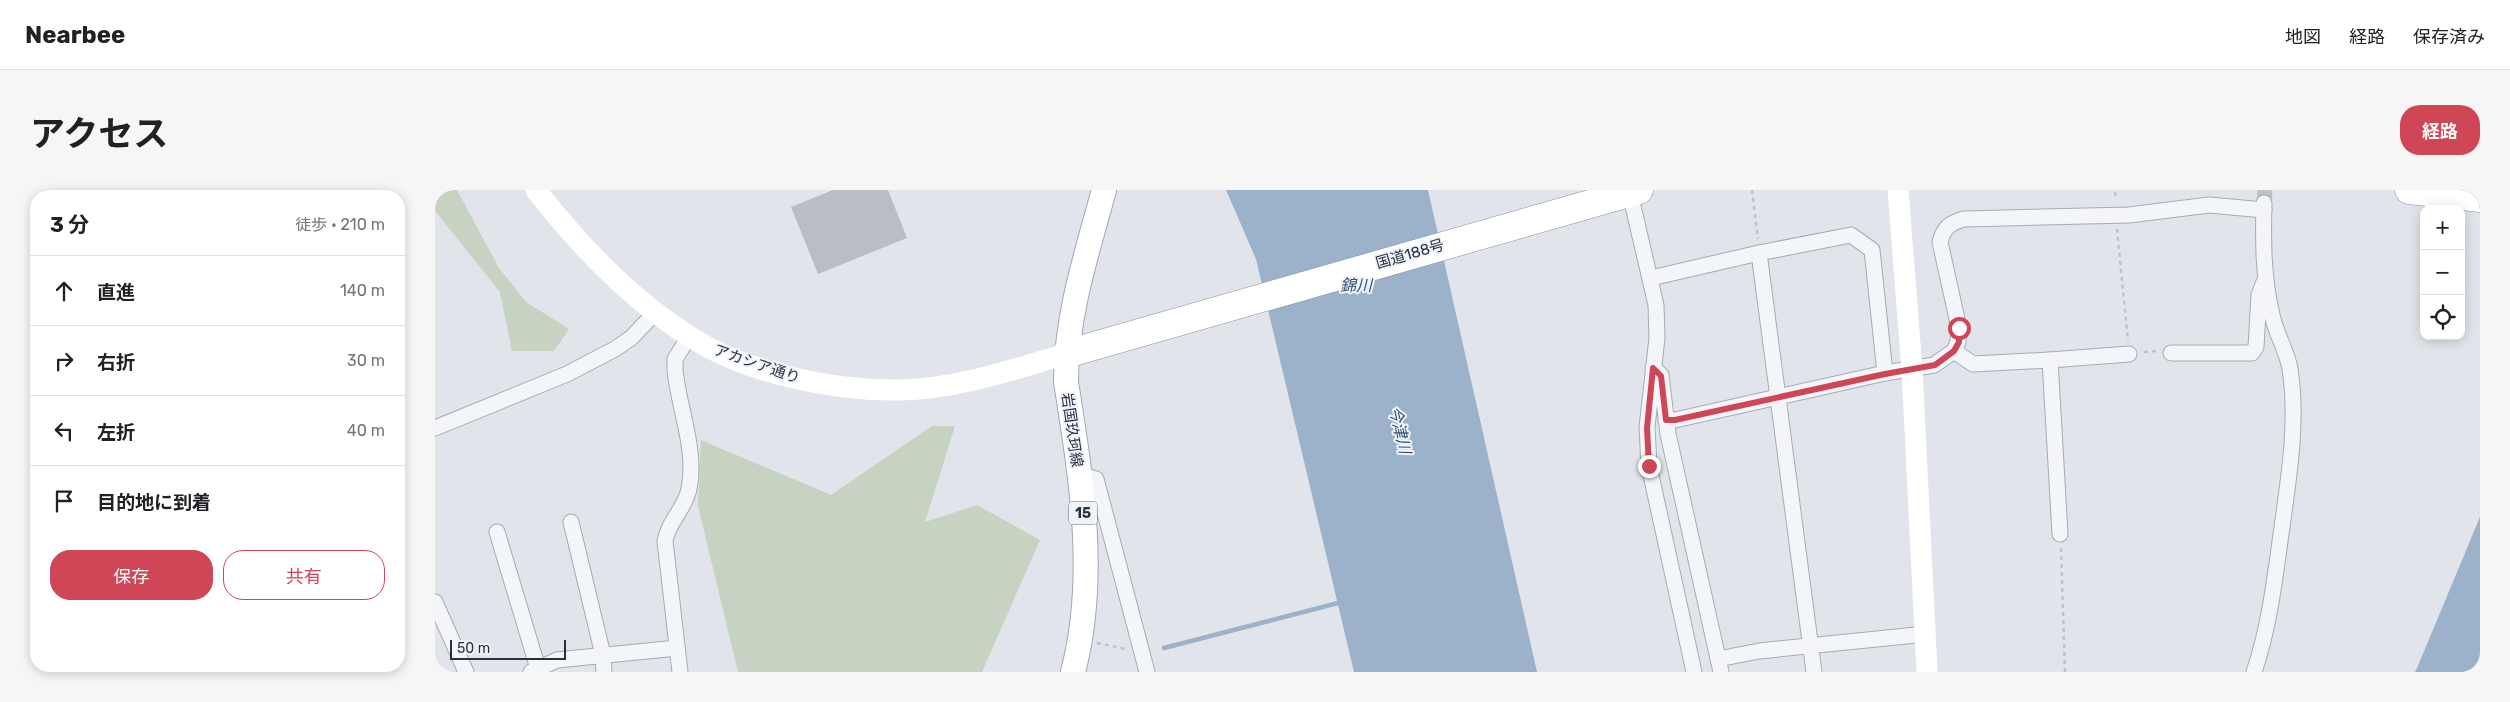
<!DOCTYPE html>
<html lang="ja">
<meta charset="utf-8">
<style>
:root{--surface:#fff;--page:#f6f6f6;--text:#202124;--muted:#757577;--line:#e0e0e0;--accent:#cf4657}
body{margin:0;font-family:Rubik,"Noto Sans JP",sans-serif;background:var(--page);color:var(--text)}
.controls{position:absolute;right:15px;top:15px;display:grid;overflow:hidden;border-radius:10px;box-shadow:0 2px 12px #0003}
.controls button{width:45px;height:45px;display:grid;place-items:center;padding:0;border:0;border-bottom:1px solid var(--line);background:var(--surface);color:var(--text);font:25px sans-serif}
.scale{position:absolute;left:15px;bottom:12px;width:116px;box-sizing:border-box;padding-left:5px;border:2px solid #293141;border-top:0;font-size:14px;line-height:18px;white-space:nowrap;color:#293141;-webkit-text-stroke:4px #f0f3f7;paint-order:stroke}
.stop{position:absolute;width:15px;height:15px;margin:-11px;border:4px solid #cf4657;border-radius:50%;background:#fff}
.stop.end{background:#cf4657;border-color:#fff;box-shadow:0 1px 5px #0008}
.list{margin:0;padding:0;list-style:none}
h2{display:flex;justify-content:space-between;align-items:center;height:65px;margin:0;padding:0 20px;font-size:21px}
h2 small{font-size:16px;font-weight:400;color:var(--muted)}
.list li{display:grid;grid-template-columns:32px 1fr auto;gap:15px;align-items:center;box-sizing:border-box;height:70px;padding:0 20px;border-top:1px solid var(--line)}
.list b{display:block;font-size:19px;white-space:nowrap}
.list em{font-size:16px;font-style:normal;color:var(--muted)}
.actions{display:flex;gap:10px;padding:15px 20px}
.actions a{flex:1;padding:11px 0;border:1px solid var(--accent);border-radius:20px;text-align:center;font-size:18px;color:var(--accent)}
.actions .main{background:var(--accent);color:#fff}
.icon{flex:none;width:28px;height:28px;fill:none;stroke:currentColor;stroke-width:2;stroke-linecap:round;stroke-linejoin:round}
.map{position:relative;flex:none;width:2045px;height:482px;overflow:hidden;border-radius:20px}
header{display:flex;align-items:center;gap:30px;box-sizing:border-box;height:70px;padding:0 25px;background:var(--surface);border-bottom:1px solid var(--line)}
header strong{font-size:24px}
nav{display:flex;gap:28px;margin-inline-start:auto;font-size:18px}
.intro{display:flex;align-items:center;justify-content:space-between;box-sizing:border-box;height:120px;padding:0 30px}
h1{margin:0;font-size:35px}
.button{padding:12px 22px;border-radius:20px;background:var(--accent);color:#fff;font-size:18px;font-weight:700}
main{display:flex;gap:30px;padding:0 30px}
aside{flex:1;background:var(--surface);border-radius:20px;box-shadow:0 2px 12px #0003}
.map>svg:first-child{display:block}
.green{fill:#c6d3c2}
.water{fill:#9cb1ca}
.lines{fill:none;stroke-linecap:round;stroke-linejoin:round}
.stream{stroke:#9cb1ca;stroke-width:4.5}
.building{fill:#b8bdc6}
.street-tunnel{stroke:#bcc0c8;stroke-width:15;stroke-dasharray:15 8;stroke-linecap:butt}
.street-casing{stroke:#a6abb4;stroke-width:17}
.primary-casing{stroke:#a0a8b5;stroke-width:26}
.highway-casing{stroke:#8891a0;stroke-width:29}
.path{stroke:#bfc2c8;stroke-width:2.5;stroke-dasharray:4 4;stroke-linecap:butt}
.street{stroke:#f4f5f8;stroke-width:15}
.secondary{stroke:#fff;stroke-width:21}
.primary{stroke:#fff;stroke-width:24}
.highway{stroke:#fff;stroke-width:28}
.route{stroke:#cf4657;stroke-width:6}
.labels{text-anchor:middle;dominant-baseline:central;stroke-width:4;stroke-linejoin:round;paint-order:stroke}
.shield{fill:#f0f3f7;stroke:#656b78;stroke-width:1}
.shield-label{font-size:14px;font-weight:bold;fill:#293141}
.street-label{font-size:15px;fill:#293141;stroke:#f0f3f7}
.water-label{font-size:16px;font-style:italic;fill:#334f75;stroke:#f0f3f7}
</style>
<header>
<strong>Nearbee</strong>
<nav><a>地図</a><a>経路</a><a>保存済み</a></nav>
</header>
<div class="intro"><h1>アクセス</h1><a class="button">経路</a></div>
<main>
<aside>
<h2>3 分<small>徒歩 · 210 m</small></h2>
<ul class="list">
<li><svg class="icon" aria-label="ahead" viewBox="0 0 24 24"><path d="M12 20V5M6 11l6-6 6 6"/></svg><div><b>直進</b></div><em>140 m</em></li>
<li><svg class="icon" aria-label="right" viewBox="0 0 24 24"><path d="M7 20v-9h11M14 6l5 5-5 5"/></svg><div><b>右折</b></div><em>30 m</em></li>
<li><svg class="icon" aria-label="left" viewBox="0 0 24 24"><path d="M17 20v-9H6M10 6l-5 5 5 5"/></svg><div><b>左折</b></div><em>40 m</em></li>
<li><svg class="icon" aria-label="arrive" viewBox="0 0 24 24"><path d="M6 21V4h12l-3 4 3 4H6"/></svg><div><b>目的地に到着</b></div></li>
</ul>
<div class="actions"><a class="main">保存</a><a>共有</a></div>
</aside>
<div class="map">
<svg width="2045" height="482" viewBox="0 0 2045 482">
<rect width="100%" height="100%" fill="#e1e4ea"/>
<!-- green -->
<g class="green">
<path d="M0,0H22L64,78L91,112L134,139L119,161H77L65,102L0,21Z"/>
<path d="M497,236H520L490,332L542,315L605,350L547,482H303L263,316L266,250L396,305Z"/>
</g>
<!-- water -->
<g class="water">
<path d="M791,0H993L1102,482H919L821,69Z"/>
<path d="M2045,327V482H1980L1982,478Z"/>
</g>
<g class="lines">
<!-- stream -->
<path class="stream" d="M729,458L903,413"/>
</g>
<!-- building -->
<path class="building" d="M398,0H453L472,48L383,84L356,17Z"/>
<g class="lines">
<!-- street-tunnel -->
<path class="street-tunnel" d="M1829,13L1830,0"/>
<!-- street casing -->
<g class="street-casing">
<g id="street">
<path d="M1198,16L1221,115L1222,148L1212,237L1214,276L1259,482"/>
<path d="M1324,63L1379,482"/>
<path d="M1216,88L1324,63L1416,45L1437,60L1450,183"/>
<path d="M1519,161L1538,174L1615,170L1625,344"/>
<path d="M1736,163H1817L1821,157L1824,105L1829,92"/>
<path d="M1615,170L1694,164"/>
<path d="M1218,178L1226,185L1233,244L1286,482"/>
<path d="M1231,230H1240L1450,183L1499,175L1519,161L1523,152L1524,138L1505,52C1509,37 1515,33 1529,29L1694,25L1774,15L1829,20"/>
<path d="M0,238L132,184L180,159L196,148L220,123"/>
<path d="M643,283L661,289L712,482"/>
<path d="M136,332L168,465L169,482"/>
<path d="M62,342L104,482"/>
<path d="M0,412L31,482"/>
<path d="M1283,469L1324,461L1491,444"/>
<path d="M96,482L122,470L242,458"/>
<path d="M245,482L230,351C233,332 250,319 254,299C262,260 244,220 240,180V169L254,147"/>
<path d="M1819,482C1835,435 1840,386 1847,337C1854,286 1863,231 1855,179C1852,161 1841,144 1837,125C1828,87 1828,51 1829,13"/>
</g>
</g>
<!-- primary casing -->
<g class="primary-casing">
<path id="primary" d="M638,482C663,386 646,288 631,192C631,125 652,63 669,0"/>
</g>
<!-- highway casing -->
<g class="highway-casing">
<g id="highway">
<path d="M1974,0L2045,8"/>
<path d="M631,164L1204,0"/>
</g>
</g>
<!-- path -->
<g class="path">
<path d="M1317,0L1323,49"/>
<path d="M1680,2L1681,10"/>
<path d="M1682,39L1693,151"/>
<path d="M1709,162L1721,161"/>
<path d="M1626,358L1630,482"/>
<path d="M662,453L691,459"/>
</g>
<!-- street -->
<use href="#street" class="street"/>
<!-- secondary -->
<g class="secondary">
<path d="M101,0C144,55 195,109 254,146C310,183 398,201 464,200C521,199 577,180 631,164"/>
<path d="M1463,0L1477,179L1492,482"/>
</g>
<!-- primary -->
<use href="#primary" class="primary"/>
<!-- highway -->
<use href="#highway" class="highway"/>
</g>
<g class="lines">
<!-- route -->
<path class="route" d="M1214,276L1212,238L1218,178L1226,186L1231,230H1240L1450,184L1500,175L1519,161L1524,152V138"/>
</g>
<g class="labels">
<!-- shield labels -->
<rect class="shield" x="634" y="311.5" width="28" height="23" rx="4"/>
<g class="shield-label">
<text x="648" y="323">15</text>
</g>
<!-- street labels -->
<g class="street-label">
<text transform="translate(975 64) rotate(-16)">国道188号</text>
<text transform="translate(322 174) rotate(19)">アカシア通り</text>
<text transform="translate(637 240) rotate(82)">岩国玖珂線</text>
</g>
<!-- water labels -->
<g class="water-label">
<text x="921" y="95">錦川</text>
<text transform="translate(965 240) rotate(77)">今津川</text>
</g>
</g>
</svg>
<div class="controls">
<button>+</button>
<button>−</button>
<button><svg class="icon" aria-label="locate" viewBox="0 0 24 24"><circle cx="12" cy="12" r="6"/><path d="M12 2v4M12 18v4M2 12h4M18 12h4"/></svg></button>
</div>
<div class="scale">50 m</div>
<div class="stop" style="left:1524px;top:138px"></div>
<div class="stop end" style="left:1214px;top:276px"></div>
</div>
</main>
